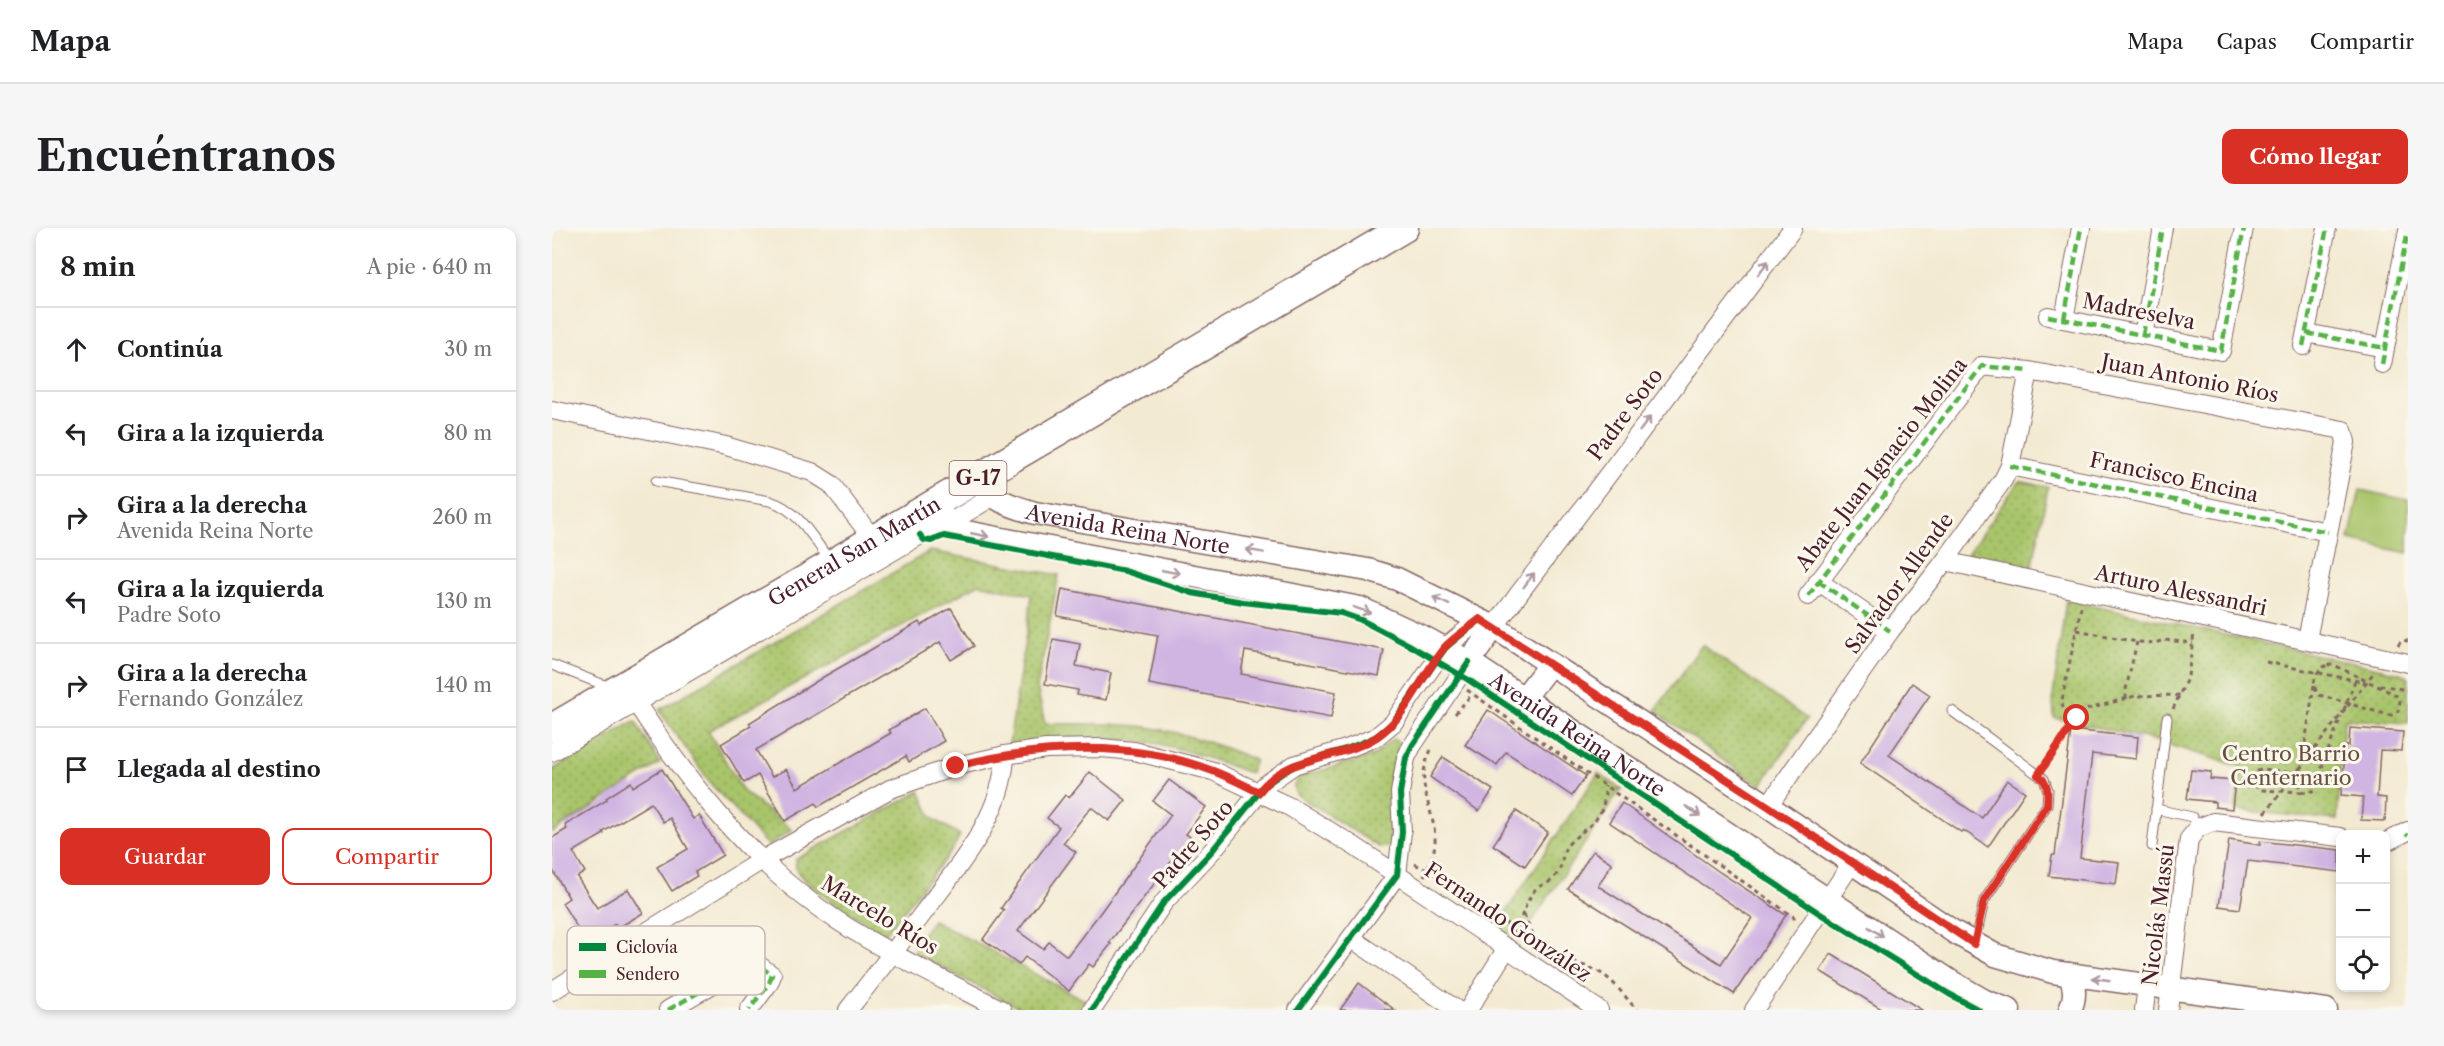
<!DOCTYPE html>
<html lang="es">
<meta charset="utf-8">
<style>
:root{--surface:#fff;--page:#f6f6f6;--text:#202124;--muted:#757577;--line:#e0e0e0;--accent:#d93025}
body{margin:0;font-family:"Libre Caslon Text",serif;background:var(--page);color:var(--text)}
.controls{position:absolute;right:18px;bottom:18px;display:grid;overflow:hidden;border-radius:12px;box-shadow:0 3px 9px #0003}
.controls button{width:54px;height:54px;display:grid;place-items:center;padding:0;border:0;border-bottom:2px solid var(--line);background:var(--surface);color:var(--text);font:30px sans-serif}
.stop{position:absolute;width:18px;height:18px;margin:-14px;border:4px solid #d93025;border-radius:50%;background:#fff}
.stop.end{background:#d93025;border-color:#fff;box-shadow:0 2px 6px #0008}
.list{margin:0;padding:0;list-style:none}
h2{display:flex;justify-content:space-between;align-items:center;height:78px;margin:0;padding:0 24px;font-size:26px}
h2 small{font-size:20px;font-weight:400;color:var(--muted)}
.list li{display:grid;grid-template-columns:39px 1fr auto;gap:18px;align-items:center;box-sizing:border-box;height:84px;padding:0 24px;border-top:2px solid var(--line)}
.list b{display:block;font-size:22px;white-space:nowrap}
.list p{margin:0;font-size:20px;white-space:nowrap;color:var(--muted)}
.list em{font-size:20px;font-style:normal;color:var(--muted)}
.actions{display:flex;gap:12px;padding:18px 24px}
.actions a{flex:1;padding:14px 0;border:2px solid var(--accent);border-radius:12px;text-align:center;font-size:21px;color:var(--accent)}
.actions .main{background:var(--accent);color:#fff}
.icon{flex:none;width:33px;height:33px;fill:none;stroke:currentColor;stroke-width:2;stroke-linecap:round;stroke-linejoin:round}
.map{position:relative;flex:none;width:1856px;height:782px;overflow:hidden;border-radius:12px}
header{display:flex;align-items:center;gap:36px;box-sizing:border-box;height:84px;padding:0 30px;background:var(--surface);border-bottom:2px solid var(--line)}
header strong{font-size:28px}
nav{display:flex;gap:33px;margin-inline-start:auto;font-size:21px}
.intro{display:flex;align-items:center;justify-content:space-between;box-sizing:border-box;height:144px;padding:0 36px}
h1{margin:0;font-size:42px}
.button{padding:15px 27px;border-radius:12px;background:var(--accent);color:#fff;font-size:21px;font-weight:700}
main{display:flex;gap:36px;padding:0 36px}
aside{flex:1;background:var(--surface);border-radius:12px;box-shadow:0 3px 9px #0003}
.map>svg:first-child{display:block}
.green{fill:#a9c56b;stroke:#7a724b;stroke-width:1.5}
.park{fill:url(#park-dots);stroke:#7a724b;stroke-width:1.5}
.building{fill:#d0b5e2}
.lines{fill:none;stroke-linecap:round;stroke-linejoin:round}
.service-casing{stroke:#856665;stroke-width:11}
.minor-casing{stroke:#856665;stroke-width:20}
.tertiary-casing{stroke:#856665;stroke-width:25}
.primary-casing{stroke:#856665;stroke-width:31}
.path{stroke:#856665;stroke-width:3;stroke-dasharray:4.5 4.5;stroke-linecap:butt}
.service{stroke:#fff;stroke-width:9}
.minor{stroke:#fff;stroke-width:18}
.tertiary{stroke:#fff;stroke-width:22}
.primary{stroke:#fff;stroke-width:28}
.quiet{stroke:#57b146;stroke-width:4.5;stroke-dasharray:9 4.5;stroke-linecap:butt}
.cycleway-casing{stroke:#fbf7ec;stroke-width:10}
.cycleway{stroke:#00873e;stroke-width:6}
.oneway{stroke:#ae9aa0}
.route{stroke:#d93025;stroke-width:8}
.labels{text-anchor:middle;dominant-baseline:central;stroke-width:6;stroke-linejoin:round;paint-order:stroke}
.shield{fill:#fbf7ec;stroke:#7f6065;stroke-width:1.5}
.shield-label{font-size:20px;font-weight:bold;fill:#4a1f2b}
.street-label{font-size:21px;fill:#4a1f2b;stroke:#fbf7ec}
.park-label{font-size:21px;fill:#66513e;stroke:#fbf7ec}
.key{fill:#fbf7ec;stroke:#c6b6b2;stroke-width:1.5}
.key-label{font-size:16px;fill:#4a1f2b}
</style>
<header>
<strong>Mapa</strong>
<nav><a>Mapa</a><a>Capas</a><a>Compartir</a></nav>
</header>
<div class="intro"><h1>Encuéntranos</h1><a class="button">Cómo llegar</a></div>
<main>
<aside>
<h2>8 min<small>A pie · 640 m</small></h2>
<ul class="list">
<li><svg class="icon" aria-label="ahead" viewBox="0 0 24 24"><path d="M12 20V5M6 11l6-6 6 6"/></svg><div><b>Continúa</b></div><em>30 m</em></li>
<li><svg class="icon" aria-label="left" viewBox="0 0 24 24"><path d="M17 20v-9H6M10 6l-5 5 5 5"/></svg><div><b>Gira a la izquierda</b></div><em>80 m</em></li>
<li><svg class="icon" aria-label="right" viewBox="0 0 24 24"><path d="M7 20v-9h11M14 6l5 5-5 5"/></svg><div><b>Gira a la derecha</b><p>Avenida Reina Norte</p></div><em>260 m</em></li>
<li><svg class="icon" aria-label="left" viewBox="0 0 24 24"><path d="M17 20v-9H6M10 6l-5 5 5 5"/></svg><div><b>Gira a la izquierda</b><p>Padre Soto</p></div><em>130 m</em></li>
<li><svg class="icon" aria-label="right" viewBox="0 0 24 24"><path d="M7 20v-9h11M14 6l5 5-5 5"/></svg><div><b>Gira a la derecha</b><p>Fernando González</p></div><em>140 m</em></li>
<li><svg class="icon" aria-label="arrive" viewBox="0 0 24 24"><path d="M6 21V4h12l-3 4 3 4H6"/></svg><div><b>Llegada al destino</b></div></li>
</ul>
<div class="actions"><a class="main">Guardar</a><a>Compartir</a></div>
</aside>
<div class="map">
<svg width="1856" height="782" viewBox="0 0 1856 782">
<defs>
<pattern id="park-dots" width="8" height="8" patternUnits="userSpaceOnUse" patternTransform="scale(1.5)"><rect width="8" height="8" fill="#a9c56b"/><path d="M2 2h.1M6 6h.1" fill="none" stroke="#8c9f58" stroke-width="1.8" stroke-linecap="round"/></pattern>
</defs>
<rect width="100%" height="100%" fill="#fbf7ec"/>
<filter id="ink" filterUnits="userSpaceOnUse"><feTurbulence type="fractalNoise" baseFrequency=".0167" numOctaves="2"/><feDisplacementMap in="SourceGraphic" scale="12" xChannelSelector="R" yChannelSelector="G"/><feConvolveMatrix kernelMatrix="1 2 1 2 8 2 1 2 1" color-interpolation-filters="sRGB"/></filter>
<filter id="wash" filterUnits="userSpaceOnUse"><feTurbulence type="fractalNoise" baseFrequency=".008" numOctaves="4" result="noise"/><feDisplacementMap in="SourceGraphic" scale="24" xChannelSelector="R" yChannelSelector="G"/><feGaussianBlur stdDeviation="1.35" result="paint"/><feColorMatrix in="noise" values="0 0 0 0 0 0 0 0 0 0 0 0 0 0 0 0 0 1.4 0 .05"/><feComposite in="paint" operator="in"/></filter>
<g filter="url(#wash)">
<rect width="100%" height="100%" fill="#f3ead2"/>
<!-- green -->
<path class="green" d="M1808,262L1856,272V325L1797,312Z"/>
<!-- park -->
<g class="park">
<path d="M1467,253L1496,259L1480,341L1414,328Z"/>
<path d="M378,323L507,347L485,459L493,496C520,496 546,495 573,497C617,499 663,515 703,532L698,545C662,533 625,517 587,513C544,510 500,514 457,516L480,367L427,356L156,503L191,563L240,602L216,618L158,555L107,482Z"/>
<path d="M1514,372L1848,445L1856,450V495L1792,491L1785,592L1683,582L1689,539L1598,511L1502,490L1501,469Z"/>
<path d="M1150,417L1255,491L1208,558L1103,483Z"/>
<path d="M83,493L108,535L0,605V542Z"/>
<path d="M841,511L849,516C843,530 838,542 839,557C839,578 844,600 837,619L828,620L744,566L742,558L747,549L821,528Z"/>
<path d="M1046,545L1069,561L967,713L945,697Z"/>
<path d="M368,563L380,590L408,607L400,622L334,705L327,703C310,692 249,658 244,640C243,637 244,634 244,631Z"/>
<path d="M381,692L551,782H471L362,725L363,716Z"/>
</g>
<g id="blocks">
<!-- building -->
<g class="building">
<path d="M510,361L832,422L827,448L693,423L689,446L784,464L779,490L597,456L606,407L505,388Z"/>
<path d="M399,380L422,418L399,432L388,414L204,522L220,549L234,541L245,560L339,505L337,502L373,480L392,513L357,534L354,528L266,579L264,575L233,593L206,547L192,555L169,516L199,498L197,495L273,448L367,394L369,398Z"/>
<path d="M501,411L528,416L524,438L559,445L554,472L525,467L526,462L493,456Z"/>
<path d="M1360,455L1378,467L1337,527L1430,590L1455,552L1473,564L1436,619L1411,602L1409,604L1308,535Z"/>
<path d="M936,482L1034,548L1020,568L954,524L945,537L913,517Z"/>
<path d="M1798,500L1851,504L1849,523L1828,522L1825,569L1834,570L1833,593L1809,592L1811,569L1789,567L1794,518H1797Z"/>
<path d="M1519,502L1586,509L1584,531L1540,526L1528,630L1567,634L1564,656L1497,648L1500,627H1503Z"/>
<path d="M891,529L941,562L927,583L878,549Z"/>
<path d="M110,541L141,591L147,587L171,627L143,644L145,648L120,663L105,639L136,621L118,590L111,594L99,575L51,604L52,606L21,624L33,644L25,649L45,680L76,661L91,685L66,700L63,696L34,714L10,675L17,670L0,641V610L15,601L13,597L55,572L54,570L79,554L81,559Z"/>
<path d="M1639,542L1659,544L1658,551L1683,553L1680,581L1663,579V574L1635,571Z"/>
<path d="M538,544L574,572L557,593L539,579L511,615L524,624L466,703L491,721L497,714L515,728L548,685L619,587L601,573L617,552L654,579L634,606L638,609L557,715L559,716L541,739L537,736L517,763L473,729L467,737L431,711L452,682L449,680L507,599L495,590L513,567L517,570Z"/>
<path d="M1070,575L1169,645L1234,687L1182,766L1016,661L1041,623L1060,635L1046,658L1169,736L1200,690L1057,594Z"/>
<path d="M964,583L996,604L973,638L941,617Z"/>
<path d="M1677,612L1708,617V613L1788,622V644L1696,633L1688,681L1667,678Z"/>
<path d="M1279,726L1370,782H1331L1268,743Z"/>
<path d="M807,755L820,765L843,782H788Z"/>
</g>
</g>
</g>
<g filter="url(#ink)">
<use href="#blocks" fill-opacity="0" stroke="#856665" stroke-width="1.5"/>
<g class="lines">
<!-- service casing -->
<g class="service-casing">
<g id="service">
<path d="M104,253L218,273C247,282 260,309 278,333"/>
<path d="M0,437L60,460"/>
<path d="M1400,483L1492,551L1496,562L1495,577L1432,673L1423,714"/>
<path d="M1604,581L1640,589L1646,600"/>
<path d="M1600,618L1615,490"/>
</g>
</g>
<!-- minor casing -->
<g class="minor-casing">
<g id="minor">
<path d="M1496,88L1669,123L1692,0"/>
<path d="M1512,91L1529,0"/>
<path d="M1754,105L1833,120"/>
<path d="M1591,107L1611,0"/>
<path d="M1751,118L1775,0"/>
<path d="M1830,136L1856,2"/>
<path d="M0,182L174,218L260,244L279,256L321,311"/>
<path d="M1458,238L1776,304"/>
<path d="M1393,333L1856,435"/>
<path d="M1266,353L1338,403"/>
<path d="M1256,368L1430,138L1477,143L1791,202L1794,214L1755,412"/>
<path d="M942,399L1241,0"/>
<path d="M83,473C133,550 192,626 267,680C323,720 389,750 450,782"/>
<path d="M0,524L377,302L397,295L440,269"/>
<path d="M1216,578L1338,403L1393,333L1451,252L1458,238L1477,143"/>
<path d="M1834,614L1856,603"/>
<path d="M799,710L905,782"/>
<path d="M0,763L210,632L338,561L404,538L453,527L494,521L549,520L582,523L661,543L738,579L802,618L1047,782"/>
<path d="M116,782L201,733L220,747L217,755L197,782"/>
<path d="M296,782C322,749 347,717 372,684C407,637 451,588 453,527"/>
<path d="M540,782L612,674L660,623L713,557L742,537L797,520L824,509L841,495L893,420L928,391"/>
<path d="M746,782L845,647L850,604L848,565L854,530L860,518L917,434"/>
<path d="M916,782L955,720"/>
<path d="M1202,782L1300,635"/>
<path d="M1592,782L1595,757"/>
<path d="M1616,782L1637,611L1646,600L1661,594L1788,609"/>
</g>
</g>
<!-- tertiary casing -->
<g class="tertiary-casing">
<g id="tertiary">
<path id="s1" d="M424,251C439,272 459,278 483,285L816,342L845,351L942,399L1216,578L1402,704L1443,727L1501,744L1774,782"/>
<path id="s2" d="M380,276L397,295L414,304L808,380L873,410L917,434L1398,753L1433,773L1457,782"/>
<path d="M917,434L942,399"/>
<path d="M972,470L998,436"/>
<path d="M1517,746C1523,759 1524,769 1518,782"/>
</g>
</g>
<!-- primary casing -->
<g class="primary-casing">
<g id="primary">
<path id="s3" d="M0,500L852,0"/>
</g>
</g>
<!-- path -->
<g class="path">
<path d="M1525,402L1585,414L1603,415L1612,412L1641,415"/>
<path d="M1846,417L1849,412L1856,413"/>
<path d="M1714,434L1816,455"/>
<path d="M1776,437H1782L1844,467L1848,473L1846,483L1841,487H1836L1767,467C1758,457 1763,441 1776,437Z"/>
<path d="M1762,457L1747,555L1749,563L1752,564L1761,563L1789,488"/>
<path d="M1828,457L1856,462"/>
<path d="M915,462L1242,689V692"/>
<path d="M1574,471V461L1585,414"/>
<path d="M1621,481L1636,448L1642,405"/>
<path d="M1792,482L1805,447"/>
<path d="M903,486L920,466"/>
<path d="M1525,490L1511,482L1510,472L1529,379"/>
<path d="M1492,538L1530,483L1583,468L1629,467"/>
<path d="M1750,564L1708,562L1703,557L1702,549L1706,543L1712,541L1776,550"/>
<path d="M1713,585L1823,443"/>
<path d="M863,636L903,657L931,683"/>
<path d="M872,648C878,635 884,623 883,608C880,574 862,556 879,522"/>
<path d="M936,686L951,695L966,698"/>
<path d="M972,687C978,703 988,722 1005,730C1018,735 1032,736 1045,743C1061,751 1073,769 1085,782"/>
<path d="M961,705C970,692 973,675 982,663C987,656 995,657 1001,651C1012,638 1008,635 1013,621C1015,616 1021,612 1025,608C1046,591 1053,586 1053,558"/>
</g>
<!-- service -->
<use href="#service" class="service"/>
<!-- minor -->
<use href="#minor" class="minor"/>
<!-- tertiary -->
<use href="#tertiary" class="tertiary"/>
<!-- primary -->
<use href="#primary" class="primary"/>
<!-- quiet -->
<g class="quiet">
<path d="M1496,88L1669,123L1692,0"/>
<path d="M1512,91L1529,0"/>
<path d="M1754,105L1833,120"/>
<path d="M1591,107L1611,0"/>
<path d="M1751,118L1775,0"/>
<path d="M1830,136L1856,2"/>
<path d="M1458,238L1776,304"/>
<path d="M1266,353L1338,403"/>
<path d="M1256,368L1430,138L1477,143"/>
<path d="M1854,606L1856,608"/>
<path d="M116,782L201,733L220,747L217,755L197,782"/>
</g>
<!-- cycleway casing -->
<g class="cycleway-casing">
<g id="cycleway">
<path d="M368,307L372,312L379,313L392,308L573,343L640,365L691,374L789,385L809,392L859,418L915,451L1267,685L1397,766L1427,782"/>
<path d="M540,782L612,674L660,623L713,557L742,537L797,520L824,509L841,495L893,420L928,391"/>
<path d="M746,782L845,647L850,604L848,565L854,530L860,518L917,434"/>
</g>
</g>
<!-- cycleway -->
<use href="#cycleway" class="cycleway"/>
</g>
<!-- one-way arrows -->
<defs><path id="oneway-shaft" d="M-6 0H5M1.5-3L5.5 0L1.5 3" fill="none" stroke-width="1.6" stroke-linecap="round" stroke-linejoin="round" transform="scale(1.5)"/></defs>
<g class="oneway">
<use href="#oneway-shaft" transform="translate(1211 40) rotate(-53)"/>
<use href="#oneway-shaft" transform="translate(1093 196) rotate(-53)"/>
<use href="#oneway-shaft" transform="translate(428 307) rotate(11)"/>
<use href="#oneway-shaft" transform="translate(703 323) rotate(-170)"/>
<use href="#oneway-shaft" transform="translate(619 344) rotate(11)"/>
<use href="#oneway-shaft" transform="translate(977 352) rotate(-53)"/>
<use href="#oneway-shaft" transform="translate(889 373) rotate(-154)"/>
<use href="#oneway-shaft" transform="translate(810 382) rotate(19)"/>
<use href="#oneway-shaft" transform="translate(1141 583) rotate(34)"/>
<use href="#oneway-shaft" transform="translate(1324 704) rotate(33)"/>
<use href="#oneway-shaft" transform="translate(1549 751) rotate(-172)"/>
</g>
</g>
<g class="lines" filter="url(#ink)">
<!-- route -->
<path class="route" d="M404,538C489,517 578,511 661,543C677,549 692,557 707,564C735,525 789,533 826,508C856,487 869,448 892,420C902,409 917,400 928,391L1216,578L1422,716L1432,673L1495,577C1496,565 1497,554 1486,547L1525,490"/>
</g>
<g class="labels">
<!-- shield labels -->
<rect class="shield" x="397.5" y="233" width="57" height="34" rx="4.5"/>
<g class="shield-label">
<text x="426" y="250">G-17</text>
</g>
<!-- street labels -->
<g class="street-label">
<text transform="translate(1587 83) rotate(11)">Madreselva</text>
<text transform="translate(1638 150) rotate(11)">Juan Antonio Ríos</text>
<text transform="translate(1073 186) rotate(-53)">Padre Soto</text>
<text transform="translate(1329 236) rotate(-52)">Abate Juan Ignacio Molina</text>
<text transform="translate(1622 249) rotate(12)">Francisco Encina</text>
<text stroke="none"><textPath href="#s1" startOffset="164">Avenida Reina Norte</textPath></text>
<text stroke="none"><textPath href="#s3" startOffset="350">General San Martín</textPath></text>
<text transform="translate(1347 355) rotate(-54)">Salvador Allende</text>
<text transform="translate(1629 362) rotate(12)">Arturo Alessandri</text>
<text stroke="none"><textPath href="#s2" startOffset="698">Avenida Reina Norte</textPath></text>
<text transform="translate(641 616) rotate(-49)">Padre Soto</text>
<text transform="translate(328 687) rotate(31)">Marcelo Ríos</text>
<text transform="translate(1606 687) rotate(-83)">Nicolás Massú</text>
<text transform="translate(956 694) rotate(34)">Fernando González</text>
</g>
<!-- park labels -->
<g class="park-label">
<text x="1739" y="525">Centro Barrio<tspan x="1739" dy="24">Centernario</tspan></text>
</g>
</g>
<!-- legend -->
<rect x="15" y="698" width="198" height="69" rx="9" class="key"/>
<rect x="27" y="715" width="27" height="8" fill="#00873e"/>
<rect x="27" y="742" width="27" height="8" fill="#57b146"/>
<g class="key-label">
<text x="64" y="725">Ciclovía</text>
<text x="64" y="752">Sendero</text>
</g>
</svg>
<div class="controls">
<button>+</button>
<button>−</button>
<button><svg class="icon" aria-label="locate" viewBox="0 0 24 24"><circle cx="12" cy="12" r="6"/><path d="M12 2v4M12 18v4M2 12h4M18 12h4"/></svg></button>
</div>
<div class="stop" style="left:1525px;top:490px"></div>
<div class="stop end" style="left:404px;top:538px"></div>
</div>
</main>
